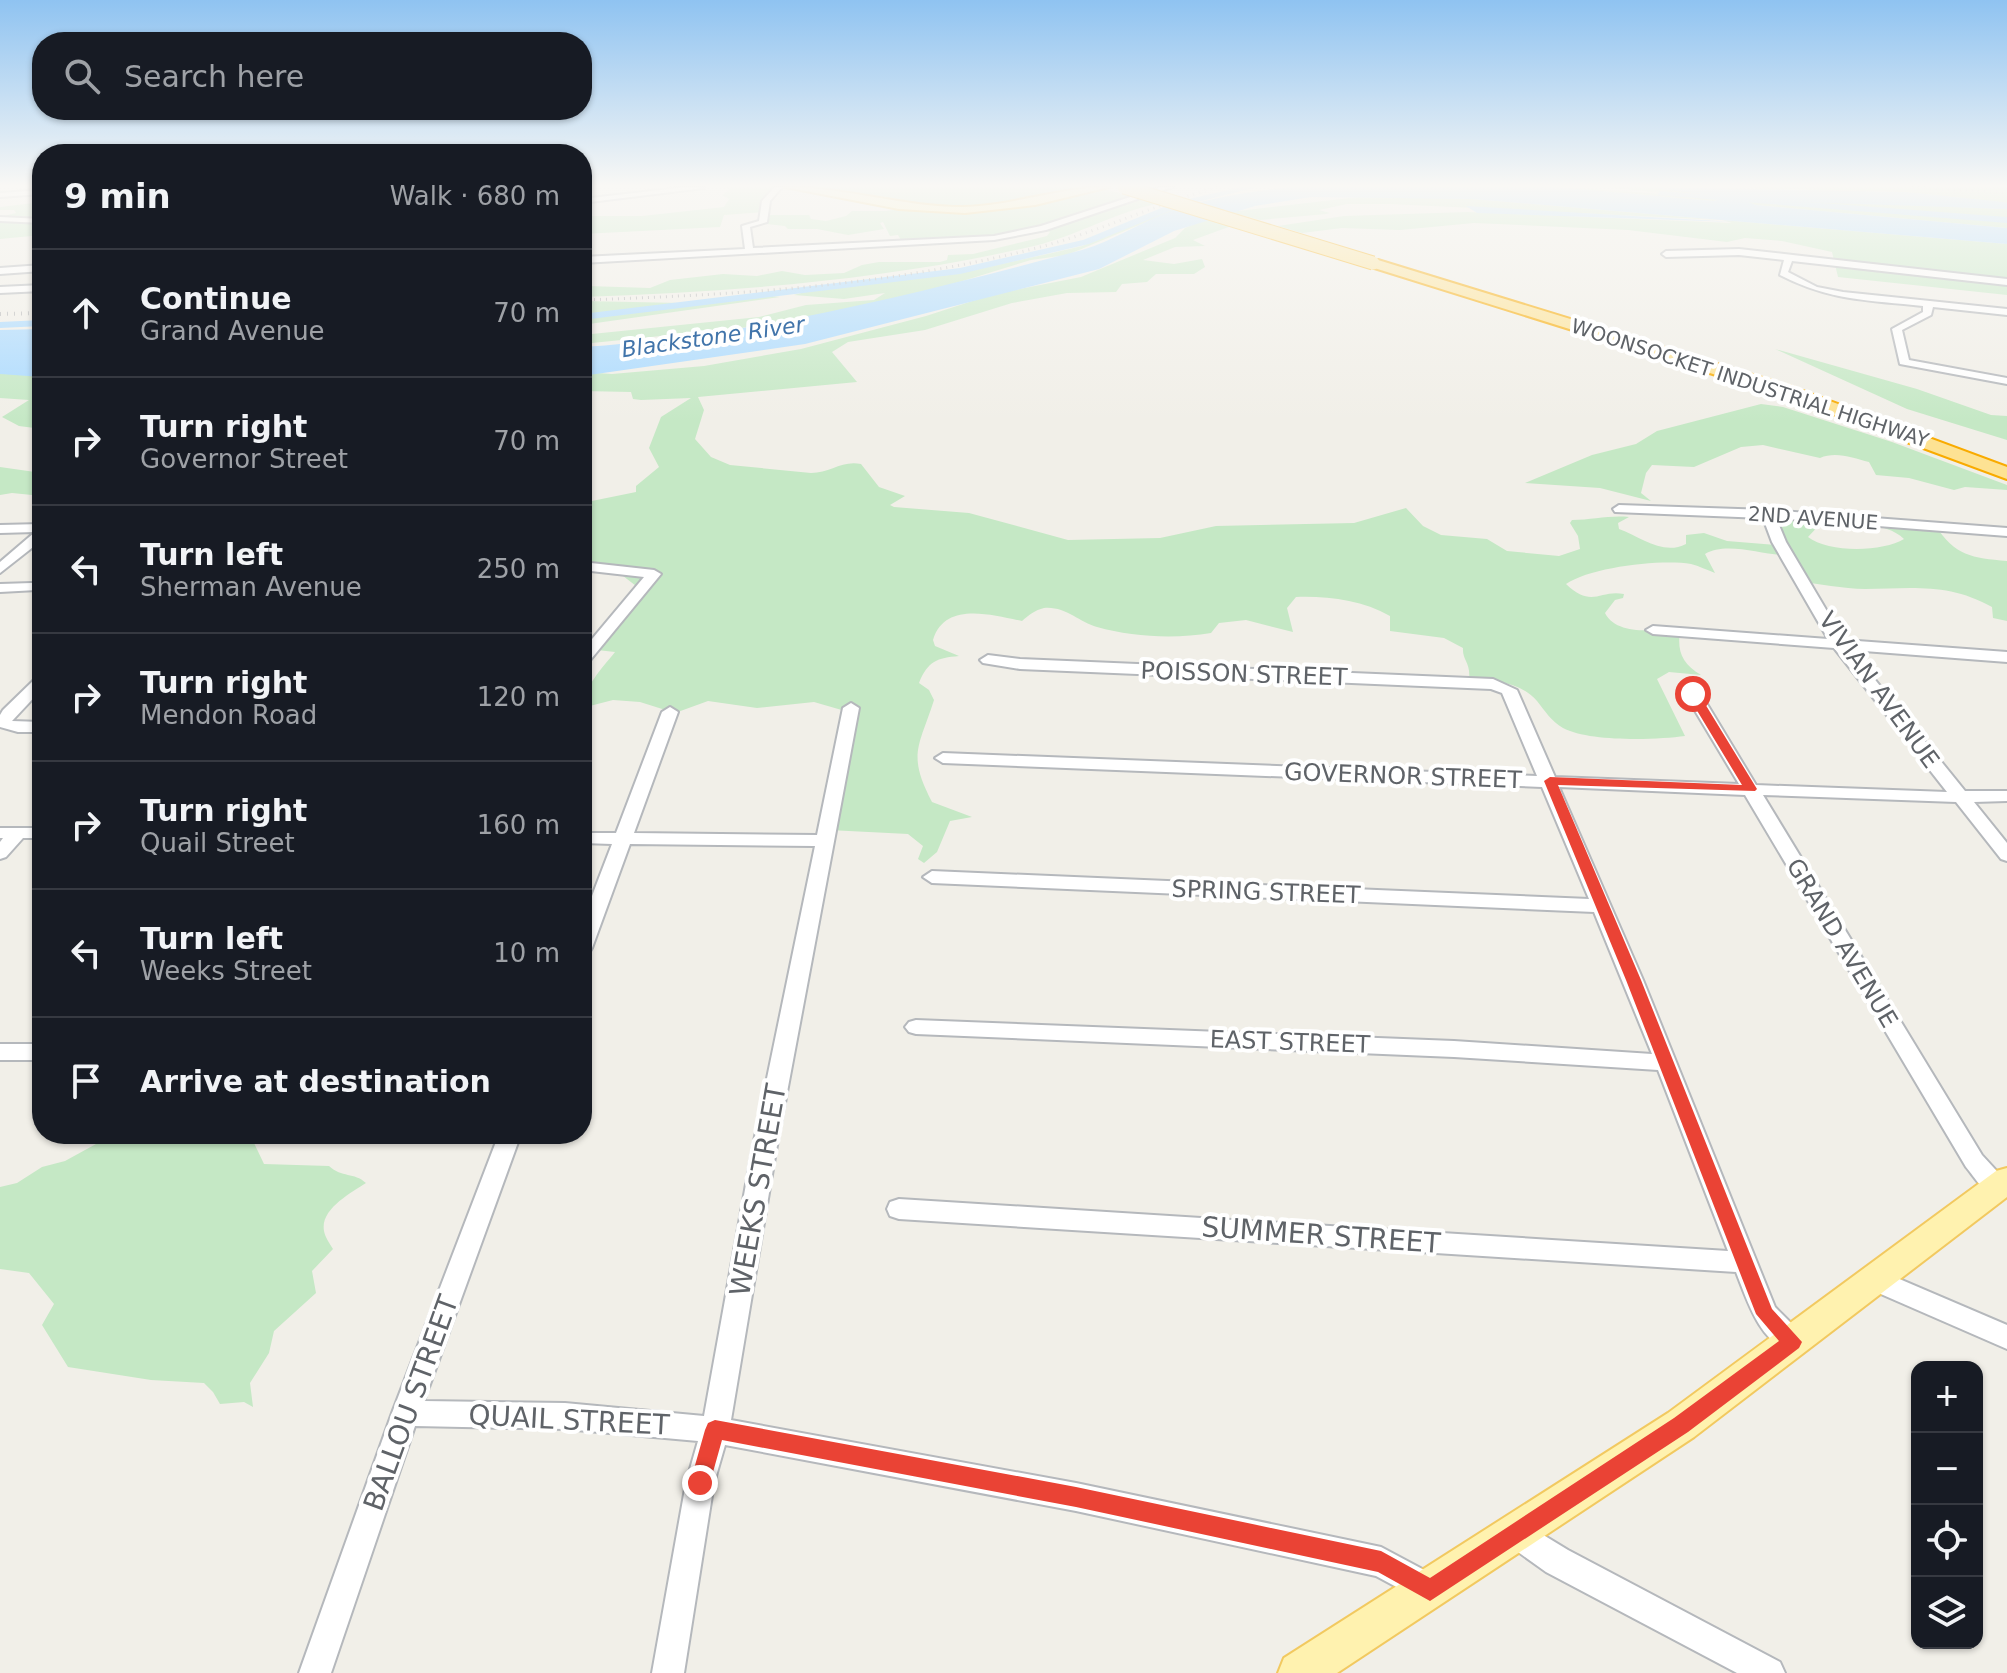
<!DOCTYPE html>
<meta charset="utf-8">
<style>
:root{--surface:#171b24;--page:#20242c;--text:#f1f3f6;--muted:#9ea1a6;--line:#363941}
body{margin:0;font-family:"DejaVu Sans",sans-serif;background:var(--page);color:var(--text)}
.controls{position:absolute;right:24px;bottom:24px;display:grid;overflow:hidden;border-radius:16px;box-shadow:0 2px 6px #0004}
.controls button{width:72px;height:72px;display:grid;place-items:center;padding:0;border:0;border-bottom:2px solid var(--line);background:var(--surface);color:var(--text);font:40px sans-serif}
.stop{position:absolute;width:24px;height:24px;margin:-18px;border:6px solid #ea4335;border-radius:50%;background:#fff}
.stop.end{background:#ea4335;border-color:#fff;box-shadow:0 2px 8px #0008}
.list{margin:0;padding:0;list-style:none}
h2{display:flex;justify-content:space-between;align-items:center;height:104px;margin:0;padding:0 32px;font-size:34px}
h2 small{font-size:26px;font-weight:400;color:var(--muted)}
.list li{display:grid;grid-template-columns:52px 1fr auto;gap:24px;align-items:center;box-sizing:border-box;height:128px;padding:0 32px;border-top:2px solid var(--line)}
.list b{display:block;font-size:30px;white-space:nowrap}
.list p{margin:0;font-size:26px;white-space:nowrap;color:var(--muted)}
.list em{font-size:26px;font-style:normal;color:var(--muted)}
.icon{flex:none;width:44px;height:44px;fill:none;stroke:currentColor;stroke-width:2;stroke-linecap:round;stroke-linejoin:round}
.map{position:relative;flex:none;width:2007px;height:1673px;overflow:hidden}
.search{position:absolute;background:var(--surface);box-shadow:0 2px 6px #0004;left:32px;top:32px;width:560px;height:88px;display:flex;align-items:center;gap:20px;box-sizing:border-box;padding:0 28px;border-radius:32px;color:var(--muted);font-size:30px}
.panel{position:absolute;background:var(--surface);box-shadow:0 2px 6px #0004;left:32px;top:144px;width:560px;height:1000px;border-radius:32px}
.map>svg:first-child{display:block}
.green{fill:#c5e8c5;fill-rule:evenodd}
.water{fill:#aadaff}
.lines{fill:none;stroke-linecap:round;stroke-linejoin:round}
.canal{fill:#aadaff;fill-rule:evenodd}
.minor-casing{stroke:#b5b8bc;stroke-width:4}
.major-casing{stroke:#f2c960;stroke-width:4}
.highway-casing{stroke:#f9ab00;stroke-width:4}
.minor{fill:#fff;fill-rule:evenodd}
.major{fill:#fff2af;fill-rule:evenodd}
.highway{fill:#fde293;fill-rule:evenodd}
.rail-far1{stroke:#b6b7b8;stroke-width:3;stroke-dasharray:1 5;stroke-linecap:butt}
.rail{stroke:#b6b7b8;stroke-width:4;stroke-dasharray:1 6;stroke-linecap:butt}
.highway-bridge-casing{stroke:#f9ab00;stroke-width:15;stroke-linecap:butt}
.highway-bridge{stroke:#fde293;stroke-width:13}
.route{fill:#ea4335}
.labels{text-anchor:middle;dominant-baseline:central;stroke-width:8;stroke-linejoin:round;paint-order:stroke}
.far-street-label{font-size:20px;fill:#5f6368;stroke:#fff}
.far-water-label{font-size:22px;font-style:italic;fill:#4174aa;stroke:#fff}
.street-label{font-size:24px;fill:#5f6368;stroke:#fff}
.near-street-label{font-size:28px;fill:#5f6368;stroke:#fff}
</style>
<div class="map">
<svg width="2007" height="1673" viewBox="0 0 2007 1673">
<rect width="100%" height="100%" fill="#f1efe8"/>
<!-- green -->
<g class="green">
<path d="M726,187H780L774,190L764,212L724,215L720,227L582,234V213L588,216H642L724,207L729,199L722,195L729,190Z"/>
<path d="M805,187H1095L1161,203C1117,211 1077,236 1034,246C887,280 733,292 582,297V277L588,286L650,288L670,280L723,274L757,276L782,271L805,275L844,273L862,265L879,262H940L947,260L948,255L973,254L1047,236L1050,232L1042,228L982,238L902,242L898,235L890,236L883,222L880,223L884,229L848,235L817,229H788L785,226L758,223L767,215H809L811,219L826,221L846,216L852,211H886L917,206Z"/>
<path d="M1557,187L1680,195L1608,187H1645L1727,196L1714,201Z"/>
<path d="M1715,187H2007V203L1906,192Z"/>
<path d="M1359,197L1472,199L2007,244V295L1838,277L1832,252L1782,241L1745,238L1727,242L1628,230L1474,223L1400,230L1342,228L1302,233L1278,226L1344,216L1467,212L1732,223L1722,220L1390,204H1347L1319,210L1330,213L1326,214L1260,220L1230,212Z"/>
<path d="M1745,198L2007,209V228L1756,205L1746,204Z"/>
<path d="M42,202V235L0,239V217L16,213L14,210H0V207Z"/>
<path d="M1179,205L1182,207L1067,255L1031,260L904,299L770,325L582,344V335L759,317L806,305L874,300L885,293L844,299L794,295L812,290L964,272L1052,253L1082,246Z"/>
<path d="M1210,217L1234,225L1193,240L1205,246L1175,247L1143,260L1174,264L1202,259L1205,267L1194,274H1156L1147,282L1122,284L1116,292L1067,293L1012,303L925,330L848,342L832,352L857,382L698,397L704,410L695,439L711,457L730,465L811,473C830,473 842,460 861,464L879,487L905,496L890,505L894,507L969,513L1068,540L1160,538L1216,526L1354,523L1406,508L1423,526L1441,535L1487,539L1507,551L1559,556L1580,549L1578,536L1570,523L1572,520C1592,520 1610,515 1629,517L1618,523L1619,529C1641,537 1663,556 1686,544V535L1704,533L1727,541L1776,545L1762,516L1935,525C1955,556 1972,558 2007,561V621L1993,618L1992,607C1950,583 1913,588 1865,589C1843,589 1819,583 1797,582L1780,555C1758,553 1724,542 1705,554L1715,573C1707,570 1699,566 1691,564C1661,559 1591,567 1566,584C1592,609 1600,589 1624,594L1623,598L1615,600L1605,613C1617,637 1658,629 1680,630C1677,652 1682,663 1701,675L1669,672L1657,679L1685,736C1656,740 1589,742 1563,728C1551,721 1545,711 1537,701C1520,681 1493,681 1469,679C1471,663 1462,660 1463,648L1444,638L1390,631V616C1362,600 1328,596 1296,597L1287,608L1293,632L1246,620L1219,623L1211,633C1175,639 1132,637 1097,627C1079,622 1065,606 1044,608C1035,610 1029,615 1022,621C991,615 945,601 933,640L935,646L959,656C937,658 928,661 919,683L929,690L934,700C919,747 907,754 932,802L972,817L950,821L937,852L924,863L918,859L923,846L908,834L829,830L852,713L814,702L757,708L708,701L675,713L640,702L613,700L582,708C583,688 603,667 615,652L597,650L640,589L614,569L582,566V503L636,492V486L659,467L649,448L661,417L691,398L641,400L633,399L631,392L582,391V372L612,374L704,366L801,349L926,316L994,294L1081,277L1175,238L1185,228ZM1822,522C1846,523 1886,521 1904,539C1883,552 1828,553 1808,537Z"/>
<path d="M764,295L780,297L582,325V301L683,303Z"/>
<path d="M1775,349L1917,389L1991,415L2007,416V440L1907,409Z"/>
<path d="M0,369L42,376V429L19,426L2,417L29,400L0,398Z"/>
<path d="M1761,404L1783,407L1892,442L2007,485V490L1965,487L1954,490L1909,478L1876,475L1869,462C1853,458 1836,451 1820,458L1763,445L1741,447L1694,467L1652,465L1646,473L1641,493L1651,501L1600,488L1525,483L1592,455L1636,444L1657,431Z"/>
<path d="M0,467L42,473V499L32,501V495L12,493L0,495Z"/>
<path d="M167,1134H207L254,1143L264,1164L329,1166C342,1178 354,1172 366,1183C351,1193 320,1209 324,1231C325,1237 330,1244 333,1249L312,1271L316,1293L274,1331L269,1353L250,1383L253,1407L244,1402L220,1404L213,1392L204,1383L151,1380L68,1367L42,1325L54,1304L29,1273L0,1269V1187L17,1183L42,1167L65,1161L96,1144L151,1140Z"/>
</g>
<!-- water -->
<g class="water">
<path d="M1290,187H1556L1714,201L1726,197L1645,187L1906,192L2003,202L2007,203V209L1743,200L1756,205L2007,228V244L1472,199L1311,197L1255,206L1174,231L1099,269L805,344L582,376V347C752,336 918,293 1082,250C1113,241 1141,222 1171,211C1211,197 1249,192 1290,187Z"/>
<path d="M1466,206L1735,222L1477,213Z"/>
<path d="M42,329V377L0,374V330Z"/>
</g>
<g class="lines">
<!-- canal -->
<g class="canal">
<path d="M1241,187H1257L1182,206L1089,244L960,274L582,320V314L960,268L1083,240L1176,202Z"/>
<path d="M1660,191L2007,217V223L1657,195Z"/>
<path d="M42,320V326L0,328V322Z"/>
</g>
<!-- minor casing -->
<g class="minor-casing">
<g id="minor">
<path d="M686,187L704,188L582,203V199Z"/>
<path d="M775,187H782L770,201L767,222L750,227L753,248L994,236L1041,226L1161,187H1173L1046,230L994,240L582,263V257L745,249L742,226L759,221L762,201Z"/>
<path d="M42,190V194L0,197V193Z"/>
<path d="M0,217L42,219V223L0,221Z"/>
<path d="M1739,249L2007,279V285L1792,261L1788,272L1817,287L1843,292L2007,309V315L1933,307L1931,315L1902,330L1909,360L2007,378V384L1900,364L1892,329L1923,312V306C1869,300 1830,301 1780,275L1784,260L1739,255L1666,257L1662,254L1666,251Z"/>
<path d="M42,265V271L0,274V268Z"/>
<path d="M42,285V291L0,293V287Z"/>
<path d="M1619,505L1768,510L2007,528V536L1776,518L1786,542L1844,640L2007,652V662L1851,650L1965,791H2007V801L1974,802L2007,843V861L2001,859L1956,802L1763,795L1982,1155L2005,1180V1194C1987,1200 1977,1180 1966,1167L1745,795L1559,787L1643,980L1775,1307L1802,1334L1806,1342L1802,1350L1793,1354C1759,1341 1748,1302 1736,1272L899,1219L890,1216L887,1209L890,1202L899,1199L1728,1251L1658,1070L1454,1057L916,1034L909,1032L905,1027L909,1022L916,1020L1454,1041L1652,1054L1594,912L932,883L923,877L932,871L1589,899L1542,787L943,763L935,758L943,753L1537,776L1502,693L1491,689L1020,669L983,663L980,660L988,655L1020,659L1493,679L1517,690L1555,777L1739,784L1685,694L1693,689L1701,694L1756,785L1947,792L1834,648L1653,634L1646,630L1653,626L1828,639L1772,542L1763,518L1615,512L1613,509Z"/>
<path d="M42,524V540L0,573V562L35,532L0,533V525Z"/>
<path d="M582,562L654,570L661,574L587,664L582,666V651L644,577L582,570Z"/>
<path d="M32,583L39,587L37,590L0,592V584Z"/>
<path d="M42,675V689L12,721L42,722V732H18L0,727V715L3,710L37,677Z"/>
<path d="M851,703L859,708L776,1151L731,1420L1076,1483L1381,1547L1441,1579L1445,1590L1441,1601L1430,1605L1376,1576L1076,1511L725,1445L714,1483L684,1673H652L686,1483L698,1441L565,1429L415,1426L331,1673H299L392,1413L499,1134H521L424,1401L565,1403L704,1416L752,1151L815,846L630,844L592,948L589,953L582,955V922L612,844L582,843V833H616L662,712L670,707L678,712L634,833L817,835L843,708Z"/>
<path d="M0,828H42V838H23L6,857L0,859V842L3,838H0Z"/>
<rect x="0" y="1044" width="42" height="16"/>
<path d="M1876,1269L2007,1325V1349L1867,1288L1863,1280L1867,1272Z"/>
<path d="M1517,1519L1568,1550L1780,1662L1785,1673H1737L1546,1572L1507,1544L1502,1534L1507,1524Z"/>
</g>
</g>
<!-- major casing -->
<g class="major-casing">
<g id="major">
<path d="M785,187C845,187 903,207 963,207C1012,206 1060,187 1109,187L1035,205L965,213L899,209Z"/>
<path d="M2007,1168V1197L1694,1437L1337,1673H1278L1284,1658L1668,1413L1996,1171Z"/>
</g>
</g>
<!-- highway casing -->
<g class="highway-casing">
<path id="highway" d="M1368,260H1378L1795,388L2007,467V479L1783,396L1368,266Z"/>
</g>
<!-- minor -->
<use href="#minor" class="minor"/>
<!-- major -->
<use href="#major" class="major"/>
<!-- highway -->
<use href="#highway" class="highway"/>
<!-- rail-far1 -->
<g class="rail-far1">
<path d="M1912,187L2007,193"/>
<path d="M582,300C735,295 891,286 1040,247C1101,231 1158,203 1219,187"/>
</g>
<!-- rail -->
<path class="rail" d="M0,314L42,313"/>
<!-- highway-bridge casing -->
<g class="highway-bridge-casing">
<path id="highway-bridge" d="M1124,187L1373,263"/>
</g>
<!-- highway-bridge -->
<use href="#highway-bridge" class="highway-bridge"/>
</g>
<!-- sky -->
<linearGradient id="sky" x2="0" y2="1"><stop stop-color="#8fc3f1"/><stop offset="0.44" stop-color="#f9f8f5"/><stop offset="1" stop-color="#f9f8f5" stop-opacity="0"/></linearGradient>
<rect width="2007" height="422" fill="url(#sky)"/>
<!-- route -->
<path class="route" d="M1693,691L1699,694L1757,789L1755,791L1558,785L1641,980L1772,1309L1802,1342L1799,1348L1688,1432L1430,1601L1378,1572L1076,1507L722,1440L708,1490L700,1493L693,1490L690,1483L705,1430L708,1423L715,1420L1076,1487L1381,1551L1430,1578L1674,1418L1779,1341L1756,1314L1626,980L1544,781L1550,777L1742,785L1687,694Z"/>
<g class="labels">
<!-- far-street labels -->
<g class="far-street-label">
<text transform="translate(1750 383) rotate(18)">WOONSOCKET INDUSTRIAL HIGHWAY</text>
<text transform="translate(1813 518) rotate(4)">2ND AVENUE</text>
</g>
<!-- far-water labels -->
<g class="far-water-label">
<text transform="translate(713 337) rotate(-8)">Blackstone River</text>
</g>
<!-- street labels -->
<g class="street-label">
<text transform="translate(1244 674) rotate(2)">POISSON STREET</text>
<text transform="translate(1879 690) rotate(54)">VIVIAN AVENUE</text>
<text transform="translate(1403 776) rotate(2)">GOVERNOR STREET</text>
<text transform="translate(1266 892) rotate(2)">SPRING STREET</text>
<text transform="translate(1842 943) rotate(59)">GRAND AVENUE</text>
<text transform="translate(1290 1042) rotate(2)">EAST STREET</text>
</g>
<!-- near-street labels -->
<g class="near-street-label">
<text transform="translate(758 1190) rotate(-80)">WEEKS STREET</text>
<text transform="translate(1321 1235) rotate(4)">SUMMER STREET</text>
<text transform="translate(411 1403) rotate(-70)">BALLOU STREET</text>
<text transform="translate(569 1420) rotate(3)">QUAIL STREET</text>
</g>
</g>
</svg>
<div class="controls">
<button>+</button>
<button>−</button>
<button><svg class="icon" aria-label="locate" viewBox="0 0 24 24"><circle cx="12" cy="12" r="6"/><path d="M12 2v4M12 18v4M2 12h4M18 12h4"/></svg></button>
<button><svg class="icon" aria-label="layers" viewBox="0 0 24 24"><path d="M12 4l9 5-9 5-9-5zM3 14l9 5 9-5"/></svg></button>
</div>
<div class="stop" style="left:1693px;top:694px"></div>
<div class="stop end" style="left:700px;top:1483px"></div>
<div class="search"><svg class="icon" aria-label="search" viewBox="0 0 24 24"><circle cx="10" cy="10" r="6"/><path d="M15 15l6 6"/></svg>Search here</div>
<section class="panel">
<h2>9 min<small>Walk · 680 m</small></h2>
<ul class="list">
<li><svg class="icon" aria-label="ahead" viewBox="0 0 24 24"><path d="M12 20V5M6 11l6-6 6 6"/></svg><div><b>Continue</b><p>Grand Avenue</p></div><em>70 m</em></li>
<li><svg class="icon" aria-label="right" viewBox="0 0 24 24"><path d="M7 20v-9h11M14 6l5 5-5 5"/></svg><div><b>Turn right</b><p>Governor Street</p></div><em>70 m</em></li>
<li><svg class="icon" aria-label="left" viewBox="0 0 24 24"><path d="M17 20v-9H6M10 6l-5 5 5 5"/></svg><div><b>Turn left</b><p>Sherman Avenue</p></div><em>250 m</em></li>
<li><svg class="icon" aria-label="right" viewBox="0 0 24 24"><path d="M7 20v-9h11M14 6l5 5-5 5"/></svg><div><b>Turn right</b><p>Mendon Road</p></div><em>120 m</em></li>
<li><svg class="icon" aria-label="right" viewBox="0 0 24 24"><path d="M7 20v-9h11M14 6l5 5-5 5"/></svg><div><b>Turn right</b><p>Quail Street</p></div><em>160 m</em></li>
<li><svg class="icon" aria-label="left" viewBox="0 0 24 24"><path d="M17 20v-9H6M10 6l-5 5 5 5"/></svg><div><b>Turn left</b><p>Weeks Street</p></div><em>10 m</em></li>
<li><svg class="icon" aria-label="arrive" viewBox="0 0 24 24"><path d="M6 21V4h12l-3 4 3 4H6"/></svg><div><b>Arrive at destination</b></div></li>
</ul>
</section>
</div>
